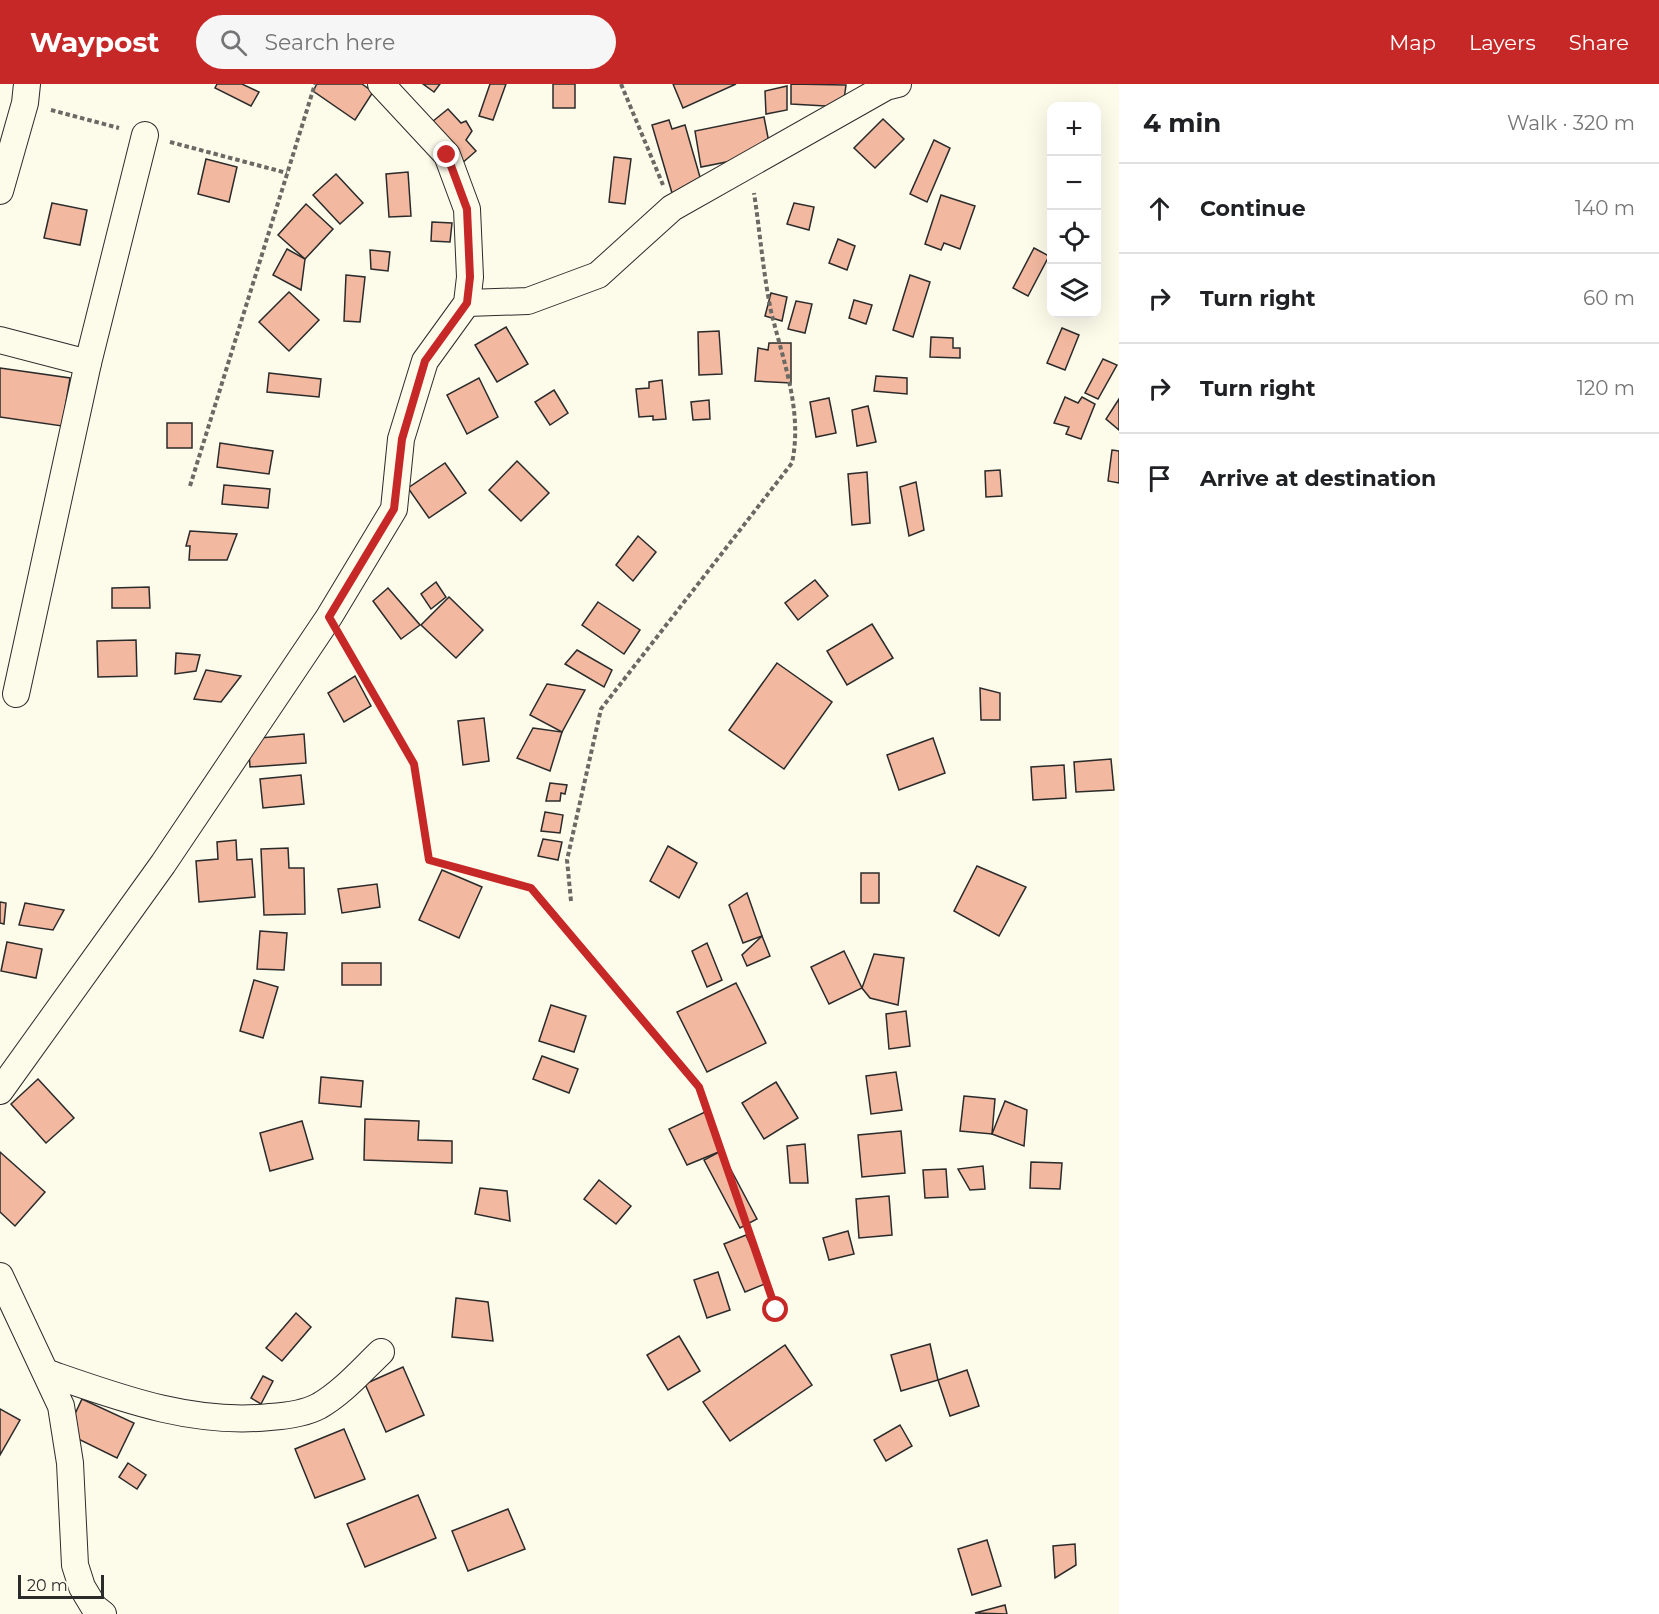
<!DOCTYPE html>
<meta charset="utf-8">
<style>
:root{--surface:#fff;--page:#f6f6f6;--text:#202124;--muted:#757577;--line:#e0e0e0;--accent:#c62828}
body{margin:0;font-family:Montserrat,sans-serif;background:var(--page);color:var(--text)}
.controls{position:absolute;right:18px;top:18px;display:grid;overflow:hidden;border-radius:12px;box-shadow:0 6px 24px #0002}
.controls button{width:54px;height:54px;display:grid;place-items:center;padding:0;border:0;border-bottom:2px solid var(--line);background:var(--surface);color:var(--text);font:30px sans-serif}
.scale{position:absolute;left:18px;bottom:15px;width:86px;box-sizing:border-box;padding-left:6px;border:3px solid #2b2b2b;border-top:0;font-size:16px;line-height:21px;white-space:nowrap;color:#2b2b2b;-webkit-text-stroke:4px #fdfbea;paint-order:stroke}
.stop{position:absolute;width:18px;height:18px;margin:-14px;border:4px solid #c62828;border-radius:50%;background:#fff}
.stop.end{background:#c62828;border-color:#fff;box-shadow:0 2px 6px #0008}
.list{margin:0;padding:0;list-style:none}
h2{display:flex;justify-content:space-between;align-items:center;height:78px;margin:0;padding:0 24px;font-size:26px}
h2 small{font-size:20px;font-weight:400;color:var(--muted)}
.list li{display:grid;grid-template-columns:39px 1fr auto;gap:18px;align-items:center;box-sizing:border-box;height:90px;padding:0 24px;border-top:2px solid var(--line)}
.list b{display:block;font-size:22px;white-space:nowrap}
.list em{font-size:20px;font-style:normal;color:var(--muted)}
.icon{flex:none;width:33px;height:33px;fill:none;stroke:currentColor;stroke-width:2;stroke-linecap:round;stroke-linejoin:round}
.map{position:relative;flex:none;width:1119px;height:1530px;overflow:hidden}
header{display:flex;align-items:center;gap:36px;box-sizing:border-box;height:84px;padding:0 30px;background:var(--accent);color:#fff}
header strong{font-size:28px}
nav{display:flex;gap:33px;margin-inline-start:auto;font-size:21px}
.search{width:420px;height:54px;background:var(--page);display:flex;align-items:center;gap:15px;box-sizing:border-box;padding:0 21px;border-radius:33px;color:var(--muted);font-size:22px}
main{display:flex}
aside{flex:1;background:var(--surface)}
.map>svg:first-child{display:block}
.building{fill:#f2b8a0;stroke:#2b2b2b;stroke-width:1.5}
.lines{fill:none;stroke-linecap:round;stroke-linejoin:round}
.minor-casing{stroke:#2b2b2b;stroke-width:28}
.path{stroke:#6a6964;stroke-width:4;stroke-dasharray:4.5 3;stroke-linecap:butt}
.minor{stroke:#fdfbea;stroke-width:26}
.route{stroke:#c62828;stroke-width:8}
</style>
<header>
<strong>Waypost</strong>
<div class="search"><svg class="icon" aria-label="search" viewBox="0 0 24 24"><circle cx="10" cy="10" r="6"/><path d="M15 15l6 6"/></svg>Search here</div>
<nav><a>Map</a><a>Layers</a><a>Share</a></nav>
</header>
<main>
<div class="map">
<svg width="1119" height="1530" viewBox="0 0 1119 1530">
<rect width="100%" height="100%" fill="#fdfbea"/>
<!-- building -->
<g class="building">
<path d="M217,0H242L259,8L251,22L215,4Z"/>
<path d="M317,0H362L373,8L355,36L313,7Z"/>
<path d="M423,0H440L434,8Z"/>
<path d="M490,0H506L493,36L479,32Z"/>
<rect x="553" y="0" width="22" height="24"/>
<path d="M673,0H736L683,24Z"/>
<path d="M791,0L846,1L843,23L791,20Z"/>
<path d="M787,2V26L766,30L765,7Z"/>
<path d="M448,25L461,39L466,37L472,47L466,56L476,67L460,81L427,42Z"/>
<path d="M764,33L771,69L701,83L695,47Z"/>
<path d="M883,35L904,55L875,84L854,64Z"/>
<path d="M669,36L672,45L685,41L702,100L672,109L652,41Z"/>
<path d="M934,56L950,64L927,118L910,110Z"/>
<path d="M614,73L631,75L625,120L609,118Z"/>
<path d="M206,75L237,83L229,118L198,110Z"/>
<path d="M408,88L411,132L389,133L386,90Z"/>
<path d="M336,90L363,119L340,140L313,111Z"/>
<path d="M941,111L975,122L960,165L944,159L941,166L925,160Z"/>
<path d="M52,119L87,126L80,161L44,154Z"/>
<path d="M794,119L814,123L809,146L787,140Z"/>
<path d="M306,120L333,145L305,175L278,151Z"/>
<path d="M432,138L452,139L450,158L431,157Z"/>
<path d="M838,155L855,162L847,186L829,179Z"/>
<path d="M1034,164L1049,172L1028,212L1013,204Z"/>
<path d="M287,165L305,175L301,206L273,191Z"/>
<path d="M370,166L390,168L388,187L371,185Z"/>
<path d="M346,191L365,193L360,238L344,237Z"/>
<path d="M910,191L930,198L913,253L893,246Z"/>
<path d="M289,208L319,236L289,267L259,238Z"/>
<path d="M771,209L787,213L782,237L765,232Z"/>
<path d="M854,216L872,221L866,240L849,234Z"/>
<path d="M796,217L812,220L805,249L788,245Z"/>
<path d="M506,243L528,280L497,298L475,261Z"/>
<path d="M1062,244L1079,251L1065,286L1047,279Z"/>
<path d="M719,247L722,290L699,291L698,248Z"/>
<path d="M931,253L953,254V264H960V274L930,273Z"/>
<path d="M769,259H791V299L755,297L758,264L768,266Z"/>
<path d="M1103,275L1117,281L1098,315L1085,309Z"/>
<path d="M0,284L70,294L62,342L0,333Z"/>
<path d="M269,289L321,295L319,313L267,308Z"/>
<path d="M876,292L907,294V310L874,307Z"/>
<path d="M479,294L498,333L467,350L447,311Z"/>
<path d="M662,296L666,335L653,336V332L639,333L636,305L649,304V298Z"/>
<path d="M554,306L568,329L550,341L535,318Z"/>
<path d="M1065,313L1078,319L1082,313L1095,320L1081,355L1066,350L1069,343L1054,339Z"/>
<path d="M829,314L836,349L816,353L810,318Z"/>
<path d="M1119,315V346L1106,335Z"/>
<path d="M709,316L710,335L693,336L691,318Z"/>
<path d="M868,322L876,358L857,362L852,326Z"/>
<rect x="167" y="339" width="25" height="25"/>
<path d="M220,359L273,367L269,390L217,383Z"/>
<path d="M1112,366L1119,367V399L1108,397Z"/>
<path d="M517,377L549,409L521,437L489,406Z"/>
<path d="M445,379L466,409L429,434L408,404Z"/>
<path d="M1000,386L1002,412L986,413L985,387Z"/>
<path d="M867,388L870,439L852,441L848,390Z"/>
<path d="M916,398L924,446L909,452L900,403Z"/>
<path d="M224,401L270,405L268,424L222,420Z"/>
<path d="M190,447L237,450L227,476H189L190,462H186Z"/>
<path d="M638,452L656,468L633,497L616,481Z"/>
<path d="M815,496L828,512L798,536L785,519Z"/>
<path d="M436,498L446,513L431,525L421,510Z"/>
<path d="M149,503L150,524H112V504Z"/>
<path d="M388,504L420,541L401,555L373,517Z"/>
<path d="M449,513L483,546L456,574L421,541Z"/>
<path d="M598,518L640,546L624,570L582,541Z"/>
<path d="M872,540L893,574L847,601L827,567Z"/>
<path d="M136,556L137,592L98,593L97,557Z"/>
<path d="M577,566L612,586L604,603L565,580Z"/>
<path d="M176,569L200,571L196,587L175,590Z"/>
<path d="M777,579L832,618L784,685L729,646Z"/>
<path d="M206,586L241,592L221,618L194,615Z"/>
<path d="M355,592L371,622L344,638L328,609Z"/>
<path d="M547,600L585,606L562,648L530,631Z"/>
<path d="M980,604L1000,609V636H981Z"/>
<path d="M484,634L489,677L463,681L458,637Z"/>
<path d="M533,644L562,648L550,687L517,674Z"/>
<path d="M304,650L306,679L250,683L248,655Z"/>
<path d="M933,654L945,689L899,706L887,671Z"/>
<path d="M1111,675L1114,706L1076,708L1074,678Z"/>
<path d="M1064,681L1066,714L1033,716L1031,683Z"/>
<path d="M301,691L304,720L263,724L260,695Z"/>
<path d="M550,699L567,701L565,710L561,709L560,717H546Z"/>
<path d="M545,728L563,731L560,749L541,747Z"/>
<path d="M543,755L562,758L558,776L538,772Z"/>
<path d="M236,756L237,776L252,775L255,813L199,818L196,777L218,775L217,758Z"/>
<path d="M668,762L697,779L679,814L650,797Z"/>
<path d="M288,764L289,784H304L305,830L264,831L261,765Z"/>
<path d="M977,782L1026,803L999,852L954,827Z"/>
<path d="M442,786L482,803L459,854L419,836Z"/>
<rect x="861" y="789" width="18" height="30"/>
<path d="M377,800L380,823L342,829L338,805Z"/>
<path d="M747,809L762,852L743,859L729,821Z"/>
<path d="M0,818L6,819L4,840L0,839Z"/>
<path d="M25,819L64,826L53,846L19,841Z"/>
<path d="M260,847L287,849L284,886L257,885Z"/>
<path d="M762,852L770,872L747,882L742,871Z"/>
<path d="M7,858L42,865L36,894L1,887Z"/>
<path d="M707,859L722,896L707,903L692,867Z"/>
<path d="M844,867L862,904L829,920L811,883Z"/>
<path d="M874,870L904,874L898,921L870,914L862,904Z"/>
<rect x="342" y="879" width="39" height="22"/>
<path d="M254,896L278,903L263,954L240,947Z"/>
<path d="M736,899L766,959L707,988L677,928Z"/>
<path d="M551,921L586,932L574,968L539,957Z"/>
<path d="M906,927L910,962L889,965L886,930Z"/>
<path d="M542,972L578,985L569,1009L533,995Z"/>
<path d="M896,988L902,1026L871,1030L866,992Z"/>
<path d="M321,993L363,997L361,1023L319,1019Z"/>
<path d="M38,995L74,1034L46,1059L11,1020Z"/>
<path d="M776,998L798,1034L764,1055L742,1019Z"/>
<path d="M964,1012L995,1015L992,1050L960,1047Z"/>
<path d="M1005,1017L1027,1026L1024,1062L992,1050Z"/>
<path d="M705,1028L721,1067L687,1081L669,1045Z"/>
<path d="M365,1035L419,1037L418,1056L452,1057V1079L364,1076Z"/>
<path d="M302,1037L313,1075L270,1087L260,1049Z"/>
<path d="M901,1047L905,1089L862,1093L858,1051Z"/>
<path d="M805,1060L808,1099H790L787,1062Z"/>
<path d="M721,1067L757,1135L740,1144L704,1076Z"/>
<path d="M0,1068L45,1108L15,1142L0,1128Z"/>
<path d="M1031,1078L1062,1079L1060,1105L1030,1104Z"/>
<path d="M983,1082L985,1105L970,1106L958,1085Z"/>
<path d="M946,1085L948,1113L925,1114L923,1086Z"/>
<path d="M599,1096L631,1122L616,1140L584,1115Z"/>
<path d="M480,1104L507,1107L510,1137L475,1130Z"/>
<path d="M889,1112L892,1151L859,1154L856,1115Z"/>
<path d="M848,1147L854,1170L829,1176L823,1154Z"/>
<path d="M746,1151L767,1199L745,1208L724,1160Z"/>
<path d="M718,1188L730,1226L707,1234L694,1196Z"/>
<path d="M456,1214L488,1218L493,1257L452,1253Z"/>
<path d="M296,1229L311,1243L282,1277L266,1264Z"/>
<path d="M679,1252L700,1287L668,1306L647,1271Z"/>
<path d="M930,1260L938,1296L901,1307L891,1271Z"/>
<path d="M785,1261L812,1301L730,1357L703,1318Z"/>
<path d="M403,1283L424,1331L386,1348L365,1300Z"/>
<path d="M967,1286L979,1322L950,1332L938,1296Z"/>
<path d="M263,1292L273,1297L261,1320L251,1314Z"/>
<path d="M82,1315L134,1339L117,1374L66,1349Z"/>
<path d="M0,1325L20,1336L0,1371Z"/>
<path d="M900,1341L912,1362L886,1377L874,1356Z"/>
<path d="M344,1345L365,1395L315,1414L295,1365Z"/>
<path d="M128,1379L146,1391L137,1405L119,1393Z"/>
<path d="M418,1411L436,1454L365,1483L347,1440Z"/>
<path d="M508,1425L525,1465L468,1487L452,1447Z"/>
<path d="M987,1456L1001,1502L972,1511L958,1465Z"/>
<path d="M1075,1460L1076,1481L1055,1494L1053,1462Z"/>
<path d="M1005,1521L1007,1530L975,1529Z"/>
</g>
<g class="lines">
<!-- minor casing -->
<g class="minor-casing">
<g id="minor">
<path d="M0,107L25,19L27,0"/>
<path d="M467,219L528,217L598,191L672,124L886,3L898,0"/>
<path d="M0,256L88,279L145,51"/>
<path d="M16,610L88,279"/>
<path d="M0,1007L163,780L329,533L394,425L401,355L425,277L467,219L470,193L467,125L447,71L381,0"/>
<path d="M0,1192L61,1322L70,1379L75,1481L82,1503L94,1523L103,1530"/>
<path d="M48,1289C120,1314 192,1341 270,1333C286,1332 304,1330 319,1322C342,1309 362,1286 381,1268"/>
</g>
</g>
<!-- path -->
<g class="path">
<path d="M621,0L663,101"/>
<path d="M51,26L119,44"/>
<path d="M170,58L287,89"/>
<path d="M190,402L315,0"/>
<path d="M344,560L414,680L429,776L531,804L699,1003L776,1226"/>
<path d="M571,817L567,776L601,625L792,379C803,327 783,277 771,227C763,188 760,148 754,109"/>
</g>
<!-- minor -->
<use href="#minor" class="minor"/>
</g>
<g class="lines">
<!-- route -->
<path class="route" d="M447,71L467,125L470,193L467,219L425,277L402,355L394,425L329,533L414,680L429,776L531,804L699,1003L776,1226"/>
</g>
</svg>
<div class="controls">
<button>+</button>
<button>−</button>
<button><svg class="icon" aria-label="locate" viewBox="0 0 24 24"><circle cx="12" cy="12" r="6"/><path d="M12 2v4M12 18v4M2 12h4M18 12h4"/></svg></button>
<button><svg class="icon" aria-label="layers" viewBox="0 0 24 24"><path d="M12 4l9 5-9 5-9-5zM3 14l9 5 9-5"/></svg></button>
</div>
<div class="scale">20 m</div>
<div class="stop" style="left:776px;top:1226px"></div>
<div class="stop end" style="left:447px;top:71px"></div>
</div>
<aside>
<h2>4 min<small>Walk · 320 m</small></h2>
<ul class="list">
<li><svg class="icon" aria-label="ahead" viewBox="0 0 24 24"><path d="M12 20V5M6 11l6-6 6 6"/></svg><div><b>Continue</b></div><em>140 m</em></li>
<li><svg class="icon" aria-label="right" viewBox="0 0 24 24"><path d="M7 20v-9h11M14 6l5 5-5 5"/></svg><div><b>Turn right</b></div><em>60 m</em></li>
<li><svg class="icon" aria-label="right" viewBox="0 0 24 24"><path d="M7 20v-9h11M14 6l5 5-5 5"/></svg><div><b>Turn right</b></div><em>120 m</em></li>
<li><svg class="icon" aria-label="arrive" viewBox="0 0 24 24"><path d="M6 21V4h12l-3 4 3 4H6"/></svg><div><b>Arrive at destination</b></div></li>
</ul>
</aside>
</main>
